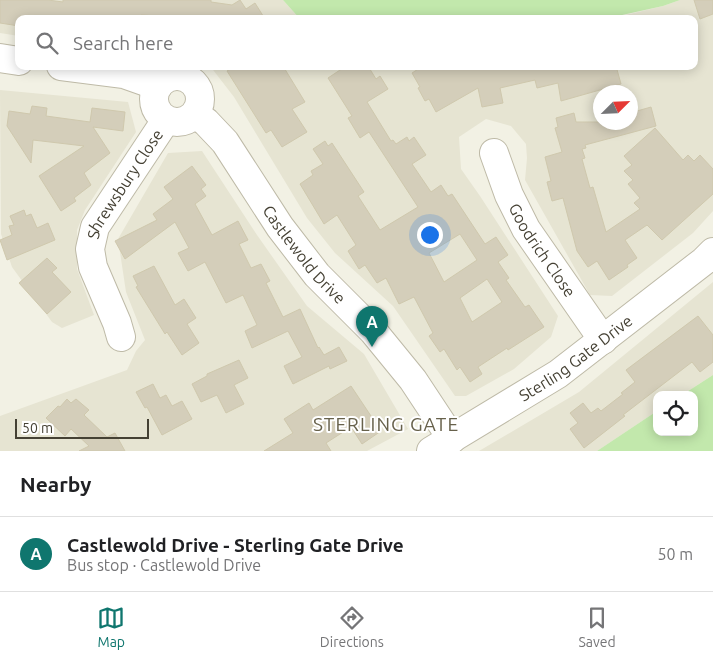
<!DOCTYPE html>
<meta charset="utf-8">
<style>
:root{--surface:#fff;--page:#f2f2f2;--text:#202124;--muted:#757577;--line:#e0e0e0;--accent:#0f766e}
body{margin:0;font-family:Ubuntu,sans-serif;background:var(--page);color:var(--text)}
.controls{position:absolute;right:15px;bottom:15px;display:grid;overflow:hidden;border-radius:10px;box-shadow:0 2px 12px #0003}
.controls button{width:45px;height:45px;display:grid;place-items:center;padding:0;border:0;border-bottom:1px solid var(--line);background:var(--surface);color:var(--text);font:25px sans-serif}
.compass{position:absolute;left:593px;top:85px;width:45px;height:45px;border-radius:50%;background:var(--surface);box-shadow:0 2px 12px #0003;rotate:66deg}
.scale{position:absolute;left:15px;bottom:12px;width:134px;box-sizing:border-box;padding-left:5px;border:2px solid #454134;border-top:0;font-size:14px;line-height:18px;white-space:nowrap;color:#454134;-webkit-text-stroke:4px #fff;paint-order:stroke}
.you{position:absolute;left:429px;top:234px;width:18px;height:18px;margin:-12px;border:4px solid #fff;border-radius:50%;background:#1a73e8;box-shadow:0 0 0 8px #1a73e833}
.badge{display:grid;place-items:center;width:32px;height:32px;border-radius:50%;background:var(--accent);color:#fff;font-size:16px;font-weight:700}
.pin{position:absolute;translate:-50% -41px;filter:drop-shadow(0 1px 2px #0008)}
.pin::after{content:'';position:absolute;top:26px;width:18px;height:15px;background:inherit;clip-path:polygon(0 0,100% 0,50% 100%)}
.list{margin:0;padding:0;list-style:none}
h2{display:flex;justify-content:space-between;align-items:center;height:65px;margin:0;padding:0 20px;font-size:21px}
h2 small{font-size:16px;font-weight:400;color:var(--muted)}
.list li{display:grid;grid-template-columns:32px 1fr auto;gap:15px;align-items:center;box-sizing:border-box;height:75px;padding:0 20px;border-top:1px solid var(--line)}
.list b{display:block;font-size:19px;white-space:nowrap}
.list p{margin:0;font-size:16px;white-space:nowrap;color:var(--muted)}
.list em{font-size:16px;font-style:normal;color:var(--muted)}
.icon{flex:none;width:28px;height:28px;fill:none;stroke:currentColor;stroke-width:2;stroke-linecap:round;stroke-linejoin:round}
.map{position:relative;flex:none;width:713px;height:451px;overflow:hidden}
.search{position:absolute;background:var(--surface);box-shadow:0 2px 12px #0003;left:15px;right:15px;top:15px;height:55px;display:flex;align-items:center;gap:12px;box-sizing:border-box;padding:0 18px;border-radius:10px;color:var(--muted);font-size:19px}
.sheet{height:140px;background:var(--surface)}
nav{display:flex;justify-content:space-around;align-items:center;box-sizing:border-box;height:70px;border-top:1px solid var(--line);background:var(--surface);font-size:14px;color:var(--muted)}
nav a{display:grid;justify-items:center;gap:2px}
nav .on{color:var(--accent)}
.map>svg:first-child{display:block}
.residential{fill:#e6e4d2;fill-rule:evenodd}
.green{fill:#c2e8ac}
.building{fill:#d4ceba;stroke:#cfc8ad;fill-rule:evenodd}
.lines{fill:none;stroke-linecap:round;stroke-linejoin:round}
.minor-casing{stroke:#bebaa7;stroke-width:30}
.minor{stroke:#fff;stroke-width:28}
.labels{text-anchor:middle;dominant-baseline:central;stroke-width:4;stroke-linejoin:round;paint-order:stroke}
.street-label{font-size:16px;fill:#454134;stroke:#fff}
.quarter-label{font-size:19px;letter-spacing:1px;fill:#67614b;stroke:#fff}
</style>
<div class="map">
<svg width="713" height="451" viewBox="0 0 713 451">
<rect width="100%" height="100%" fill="#f2f1e4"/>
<!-- residential -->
<g class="residential">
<path d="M0,0H283L300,19H19V36L0,33Z"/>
<path d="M680,0H713V211L693,233L612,296L590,295L525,180L527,158L526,144L511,126L486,119L459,137L461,169L480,196L558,316L551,337L514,369L466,396H455L393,306L335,253L307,218L234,97L210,66H694V19H609L663,6ZM600,92H630V122H600Z"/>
<path d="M0,90L128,102L136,132L85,210L77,230V269L94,315L62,328L52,322L12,267L1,234Z"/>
<path d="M202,151L257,235L307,306L364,354L408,429L367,451H0V416L127,370L136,351L145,340L126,292L118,239L168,153Z"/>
<path d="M713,282V375L682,395H657V411L597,451H479L579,392Z"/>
</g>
<!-- green -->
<g class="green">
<path d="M283,0H680L663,6L604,19H300Z"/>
<path d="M713,375V451H597L657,411V432H694V395H682Z"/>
</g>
<!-- building -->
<g class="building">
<path d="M0,0H48L63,2V0H211V2L232,5L240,0L246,9L255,3L265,19H168V17L141,15L140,19H19V26L0,23Z"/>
<path d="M694,0H713V14L700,19Z"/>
<path d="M235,66H283L305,102L292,109L307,132L282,147L271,130L266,133L227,71Z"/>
<path d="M346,66H368L376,79L380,76L388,89L367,102L391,141L393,140L396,144L407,137L409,141L414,137L426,155L412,164L431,192L441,185L448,196L452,194L485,244L496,237L508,255L498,262L509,278L506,280L525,307L529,305L544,327L508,350L507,348L478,367L482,374L470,382L460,367L457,370L444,349L440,352L429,336L433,333L414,297L399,304L386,278L377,283L365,265L359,269L348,251L356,245L337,215L324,224L300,184L313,175L311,171L323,164L313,149L325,141L328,146L332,143L364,192L358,196L380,230L418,207L369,132L360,138L348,118L352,116L328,78ZM460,234L477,260L444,282L429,253ZM487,279L502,302L472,322L460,298Z"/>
<path d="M423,66H616L621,84L561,101L558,83L537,88L535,80L500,88L503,103L482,107L478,88L436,112L429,99L425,101L418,88L420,87L412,73Z"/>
<path d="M32,106L47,108L46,116L90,122L92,108L125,112L123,131L93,127L110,153L84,173L91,185L74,198L76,201L61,211L39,176L84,146L33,140L31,163L7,126L9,111L30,114Z"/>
<path d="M651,107L656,126L585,145L586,148L582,149L585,158L582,159L590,188L593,187L606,232L640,209L634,203L640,198L628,184L633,180L624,171L632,165L624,156L655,128L683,160L688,155L694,161L700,155L713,169V194L662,240L647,225L625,240L637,258L627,265L628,267L609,280L597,261L588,267L577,251L563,198L552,201L547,182L551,181L545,157L562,152L555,128L558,127L556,118L574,113L576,122H630V113Z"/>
<path d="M192,166L206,185L201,189L206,196L195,204L212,235L238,221L248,240L239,244L251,268L261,264L270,281L266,283L283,317L300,309L318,348L319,347L324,355L339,347L347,361L330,369L329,366L293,384L284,366L302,357L288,331L252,348L245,331L257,325L243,295L226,303L205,262L188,271L178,253L189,248L175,222L125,259L115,241L157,220L153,214L173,199L164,187Z"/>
<path d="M24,210L26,216L31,214L37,228L48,223L55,240L7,260L0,240L12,235L9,226L14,225L10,216Z"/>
<path d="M47,258L57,268L52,272L71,292L47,314L19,283Z"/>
<path d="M154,266L175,305L184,299L196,318L187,324L199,343L182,355L167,332L165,334L136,287L138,286L133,276Z"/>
<path d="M698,316L713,335V362L700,372L692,362L623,415L625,416L584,448L570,429L578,423L570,413L583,403L591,413L598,408L601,411L623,394L621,393L635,382L626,370Z"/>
<path d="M239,360L248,378L234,385L244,404L226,413L217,395L201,402L192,384L207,376V374Z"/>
<path d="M153,384L160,398L166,395L172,406L182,401L192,419L162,435L147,407L145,408L136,392Z"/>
<path d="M351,386L381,431L362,444L351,427L326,443L331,451H264L293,433L284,419L309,403L313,410Z"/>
<path d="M67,399L71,403L76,399L89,410L84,415L107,437L115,433L125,451H79L89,446L71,429L65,436L46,418L58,406L60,407Z"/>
</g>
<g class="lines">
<!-- minor casing -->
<g class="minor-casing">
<g id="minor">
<path d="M0,58L19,61"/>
<path d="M61,66L124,74L158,86"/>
<circle cx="177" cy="99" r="23"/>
<path id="s1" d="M195,114L206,122L225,142L280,227L317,275L373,331L413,380L452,439"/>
<path id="s2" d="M494,153L509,195L526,229L603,340"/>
<path id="s3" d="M121,337L117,323L93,267L90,249L95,227L166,120"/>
<path id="s4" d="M431,451L558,374L704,261L713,252"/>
</g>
</g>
<!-- minor -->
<use href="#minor" class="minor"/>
</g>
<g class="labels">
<!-- street labels -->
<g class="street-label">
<text stroke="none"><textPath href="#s3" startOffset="168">Shrewsbury Close</textPath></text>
<text stroke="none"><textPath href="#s2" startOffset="109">Goodrich Close</textPath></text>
<text stroke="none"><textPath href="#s1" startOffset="179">Castlewold Drive</textPath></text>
<text stroke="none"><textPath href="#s4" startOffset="172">Sterling Gate Drive</textPath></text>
</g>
<!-- quarter labels -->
<g class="quarter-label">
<text x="386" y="424">STERLING GATE</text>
</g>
</g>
</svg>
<div class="controls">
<button><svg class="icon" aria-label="locate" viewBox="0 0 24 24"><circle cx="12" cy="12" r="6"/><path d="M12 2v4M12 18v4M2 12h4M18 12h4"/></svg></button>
</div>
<svg class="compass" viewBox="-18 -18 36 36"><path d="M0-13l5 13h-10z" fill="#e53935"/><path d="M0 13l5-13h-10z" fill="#757577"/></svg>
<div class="scale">50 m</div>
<div class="you"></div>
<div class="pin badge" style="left:372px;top:347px">A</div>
<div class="search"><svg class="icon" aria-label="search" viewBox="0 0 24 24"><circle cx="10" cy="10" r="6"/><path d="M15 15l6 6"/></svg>Search here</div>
</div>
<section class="sheet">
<h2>Nearby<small></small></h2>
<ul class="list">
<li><span class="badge">A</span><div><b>Castlewold Drive - Sterling Gate Drive</b><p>Bus stop · Castlewold Drive</p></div><em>50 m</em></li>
</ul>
</section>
<nav>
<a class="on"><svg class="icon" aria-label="map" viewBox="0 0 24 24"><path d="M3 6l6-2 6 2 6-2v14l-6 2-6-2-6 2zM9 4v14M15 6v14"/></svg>Map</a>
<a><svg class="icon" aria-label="directions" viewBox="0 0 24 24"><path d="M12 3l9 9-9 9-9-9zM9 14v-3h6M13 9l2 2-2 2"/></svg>Directions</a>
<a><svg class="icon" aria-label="saved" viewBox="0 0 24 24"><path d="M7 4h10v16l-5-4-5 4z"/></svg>Saved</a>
</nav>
